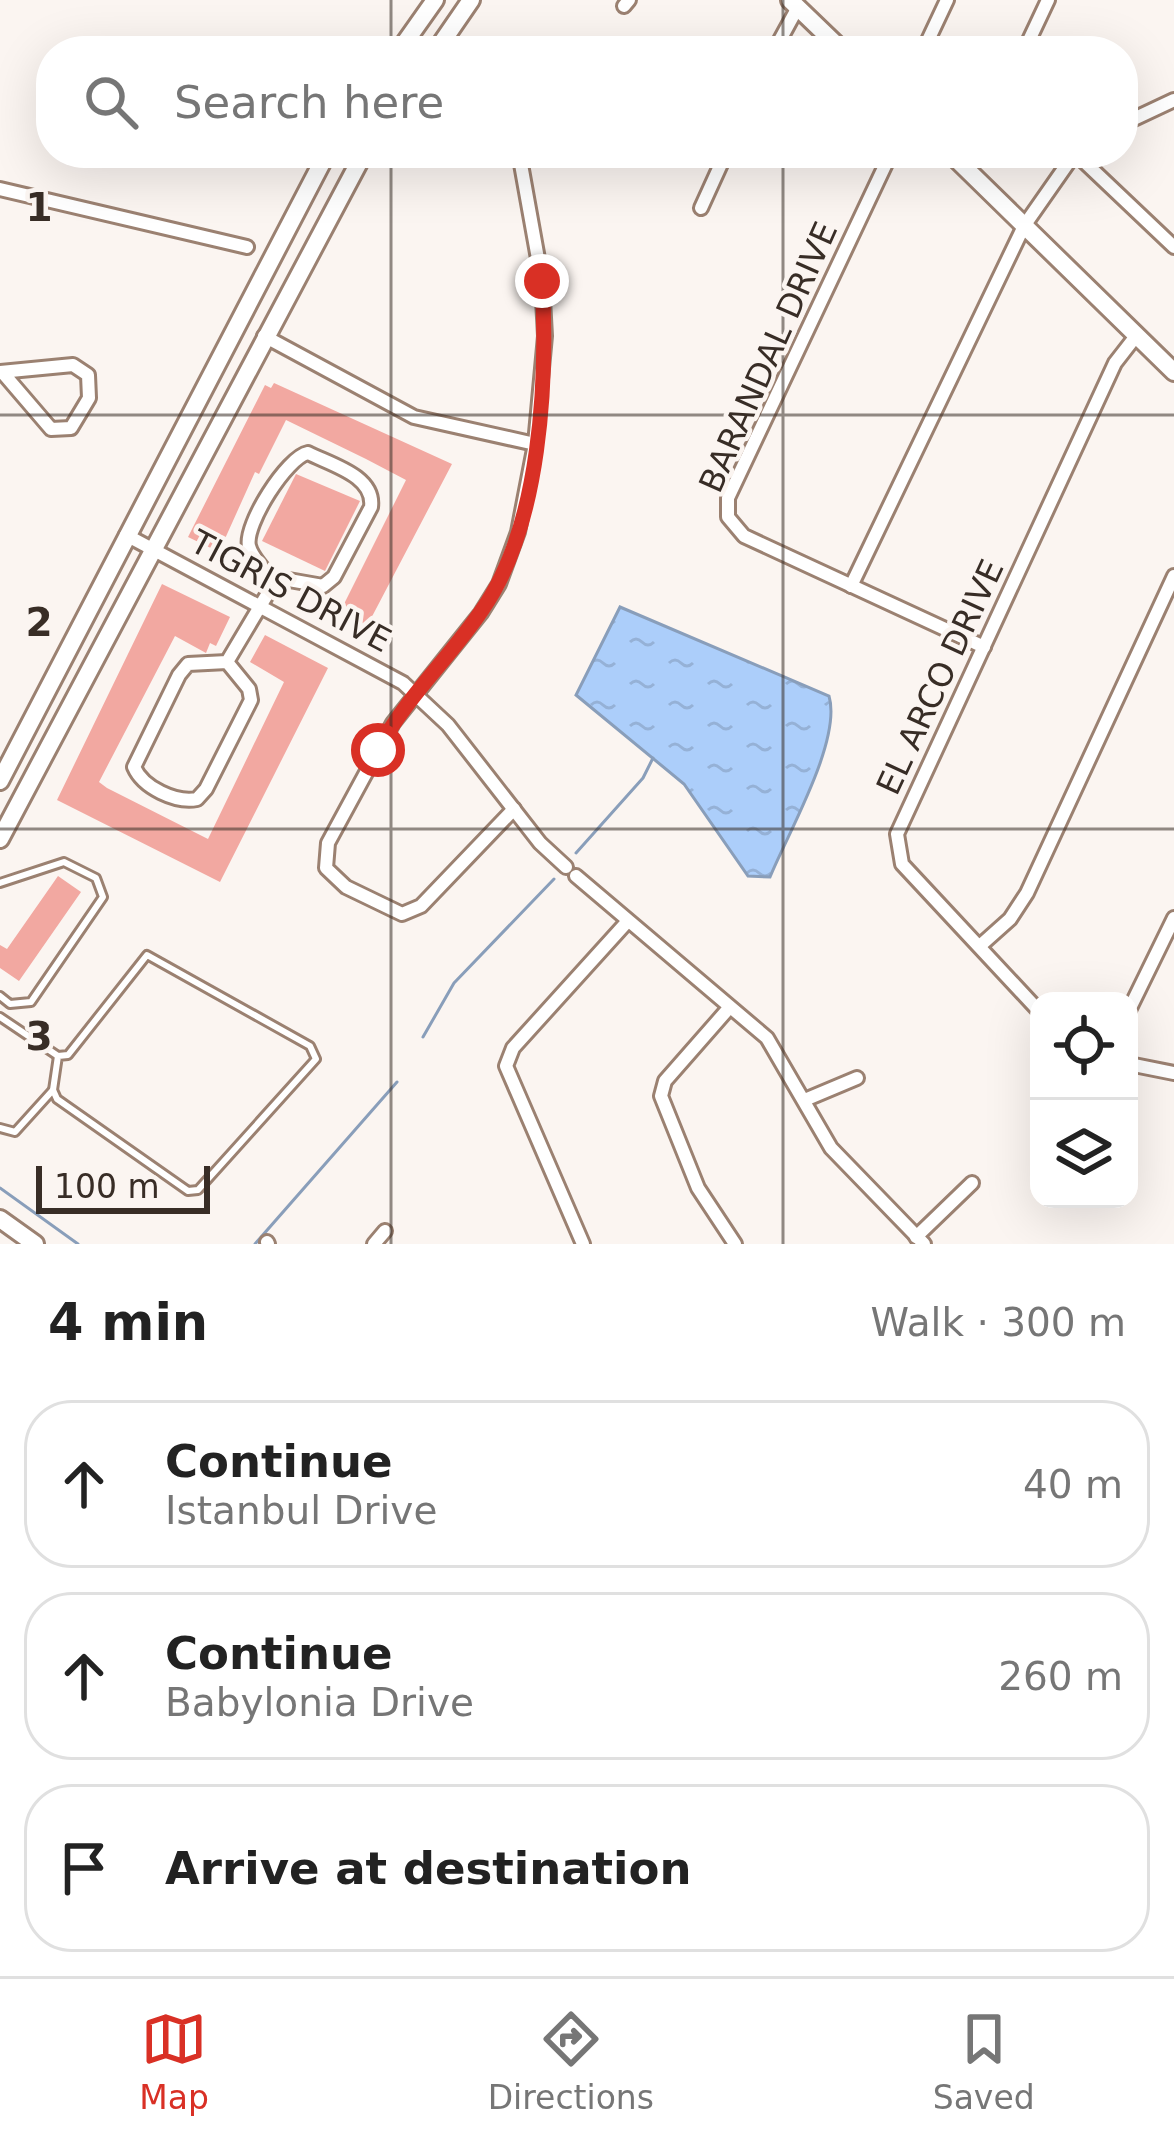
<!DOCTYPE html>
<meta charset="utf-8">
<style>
:root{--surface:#fff;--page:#f6f6f6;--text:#222;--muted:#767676;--line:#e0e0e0;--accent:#d93025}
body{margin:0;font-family:"DejaVu Sans",sans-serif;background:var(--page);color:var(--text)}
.controls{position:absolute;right:36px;bottom:36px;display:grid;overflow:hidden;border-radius:24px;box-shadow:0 12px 48px #0002}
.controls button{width:108px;height:108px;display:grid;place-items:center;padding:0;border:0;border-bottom:3px solid var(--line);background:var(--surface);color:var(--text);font:60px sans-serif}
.scale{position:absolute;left:36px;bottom:30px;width:174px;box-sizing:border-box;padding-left:12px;border:6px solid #382d26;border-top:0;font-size:33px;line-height:42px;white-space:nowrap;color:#382d26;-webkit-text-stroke:9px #fbf5f1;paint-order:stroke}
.stop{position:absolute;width:36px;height:36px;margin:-27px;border:9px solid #d93025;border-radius:50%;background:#fff}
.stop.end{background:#d93025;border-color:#fff;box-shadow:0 3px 12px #0008}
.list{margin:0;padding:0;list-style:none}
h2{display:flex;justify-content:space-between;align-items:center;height:156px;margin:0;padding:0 48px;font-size:51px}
h2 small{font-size:39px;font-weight:400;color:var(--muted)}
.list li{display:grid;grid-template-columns:78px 1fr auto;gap:36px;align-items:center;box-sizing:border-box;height:168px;margin:0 24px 24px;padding:0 24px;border:3px solid var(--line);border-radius:48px}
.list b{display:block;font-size:45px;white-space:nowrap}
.list p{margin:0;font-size:39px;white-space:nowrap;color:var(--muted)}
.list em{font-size:39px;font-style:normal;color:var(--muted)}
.icon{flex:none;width:66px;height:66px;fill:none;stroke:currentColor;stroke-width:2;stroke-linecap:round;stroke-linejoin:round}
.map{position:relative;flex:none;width:1174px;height:1244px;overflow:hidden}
.search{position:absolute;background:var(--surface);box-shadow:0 12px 48px #0002;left:36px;right:36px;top:36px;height:132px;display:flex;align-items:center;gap:30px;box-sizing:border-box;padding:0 42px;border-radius:48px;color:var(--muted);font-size:45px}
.sheet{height:732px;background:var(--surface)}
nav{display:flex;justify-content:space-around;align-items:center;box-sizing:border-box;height:168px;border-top:3px solid var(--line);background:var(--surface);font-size:33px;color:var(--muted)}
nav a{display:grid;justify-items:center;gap:6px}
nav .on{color:var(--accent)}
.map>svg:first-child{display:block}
.water{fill:url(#water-ripples);stroke:#899eba;stroke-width:3}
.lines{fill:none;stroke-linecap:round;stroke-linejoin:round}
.stream{stroke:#899eba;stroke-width:3}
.building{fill:#f2a8a1}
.lane-casing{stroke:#9b8171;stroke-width:12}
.street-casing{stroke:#9b8171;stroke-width:18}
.secondary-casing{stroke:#9b8171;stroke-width:22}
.lane{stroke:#fff;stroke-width:6}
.street{stroke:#fff;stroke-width:12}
.secondary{stroke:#fff;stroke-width:16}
.route{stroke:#d93025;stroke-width:15}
.grid{fill:none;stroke:#382d26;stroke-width:3;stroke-opacity:0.55}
.labels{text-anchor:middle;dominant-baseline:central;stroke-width:9;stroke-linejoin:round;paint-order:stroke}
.street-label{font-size:33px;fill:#382d26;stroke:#fbf5f1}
.grid-label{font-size:39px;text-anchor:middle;font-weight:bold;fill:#382d26;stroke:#fbf5f1;stroke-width:9;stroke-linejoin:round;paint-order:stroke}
</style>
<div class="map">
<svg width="1174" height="1244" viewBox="0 0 1174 1244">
<defs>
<pattern id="water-ripples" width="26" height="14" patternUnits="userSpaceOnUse" patternTransform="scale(3)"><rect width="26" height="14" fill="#accefa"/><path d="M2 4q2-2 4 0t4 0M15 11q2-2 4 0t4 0" fill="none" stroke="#95b1d6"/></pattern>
</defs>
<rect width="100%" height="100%" fill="#fbf5f1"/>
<!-- water -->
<path class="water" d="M620,607L829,696C842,740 788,833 770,877L748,876L684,784L576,695Z"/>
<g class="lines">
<!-- stream -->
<g class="stream">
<path d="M576,853L643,778L653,758"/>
<path d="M423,1037L454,983L554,879"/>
<path d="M0,1188L78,1244"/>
<path d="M255,1244L397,1082"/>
</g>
</g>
<!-- building -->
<g class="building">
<path d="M274,383L452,464L366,628L338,616L406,480L366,459L286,420L259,474L255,472L219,552L188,537L265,385L271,388Z"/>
<path d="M296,474L360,501L325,571L262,541Z"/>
<path d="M162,584L230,617L216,646L210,643L206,653L175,636L99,782L107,788L208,839L284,682L250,662L265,635L328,668L220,882L57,800Z"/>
<path d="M58,876L81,892L19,981L0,968V945L7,949Z"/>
</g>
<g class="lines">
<!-- lane casing -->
<g class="lane-casing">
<g id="lane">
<path d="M0,883L64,862L96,878L103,897L31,1002L10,1004L0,996"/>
<path d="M147,955L310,1046L316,1059L198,1190L188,1191L57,1099L53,1090L58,1056L68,1055Z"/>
<path d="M0,1017L58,1056"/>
<path d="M0,1128L15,1132L53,1090"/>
</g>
</g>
<!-- street casing -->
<g class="street-casing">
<g id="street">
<path d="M624,6L629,0"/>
<path d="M774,51L798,7"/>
<path d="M923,51L947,0"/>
<path d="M1024,51L1048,0"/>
<path d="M1123,124L1174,100"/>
<path d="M891,153L728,498V517L744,536L984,647"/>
<path d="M1075,153L1174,247"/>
<path d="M0,189L247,247"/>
<path d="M701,208L726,153"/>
<path d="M264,336L414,417L535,444"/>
<path d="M0,372L73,365L88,375L89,398L71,428L51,429L3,373"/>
<path d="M126,535L403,683L448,725L540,843L566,867"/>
<path d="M851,586L1024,226L1075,153"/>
<path d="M227,662L249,689L251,700L206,789L197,799C176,803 143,788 134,767L179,675L188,664L227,662L271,588L289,580L323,586L334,577L371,507C375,476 332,465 308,453C287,457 244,525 249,546C253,562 269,569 271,588"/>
<path d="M514,809L421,906L402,914L346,887L326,868L328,843L393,723L481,613L499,584L518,532L535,444L545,336L542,281L519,153"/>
<path d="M576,876L767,1038L831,1148L924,1244"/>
<path d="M982,944L1010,919L1027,893L1174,576"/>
<path d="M729,1008L665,1081L661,1096L698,1188L735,1244"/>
<path d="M1129,1010L1174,918"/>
<path d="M1039,1011L902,864L897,834L1115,363L1136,336"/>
<path d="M1129,1064L1174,1073"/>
<path d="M807,1099L857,1078"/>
<path d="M916,1237L972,1183"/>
<path d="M267,1242L268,1244"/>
<path d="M374,1244L385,1231"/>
<path d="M583,1244L506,1066L513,1048L627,922"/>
</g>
</g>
<!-- secondary casing -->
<g class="secondary-casing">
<g id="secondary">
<path d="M790,0L843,51"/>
<path d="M399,51L435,0"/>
<path d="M436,51L471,0"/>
<path d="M950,153L1174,372"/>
<path d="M0,781L327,153"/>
<path d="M0,839L364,153"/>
<path d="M0,1219L35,1244"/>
</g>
</g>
<!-- lane -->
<use href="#lane" class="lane"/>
<!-- street -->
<use href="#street" class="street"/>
<!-- secondary -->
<use href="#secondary" class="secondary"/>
</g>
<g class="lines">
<!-- route -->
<path class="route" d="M378,750C406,697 449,659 482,610C541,526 548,380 542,281"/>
</g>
<!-- grid -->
<path class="grid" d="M391,0V51M783,0V51M391,153V1244M783,153V1244M0,415H1174M0,829H1174"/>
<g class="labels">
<!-- street labels -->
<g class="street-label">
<text transform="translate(768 357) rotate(-66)">BARANDAL DRIVE</text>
<text transform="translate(291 591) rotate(28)">TIGRIS DRIVE</text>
<text transform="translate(940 677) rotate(-65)">EL ARCO DRIVE</text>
</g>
</g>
<g class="grid-label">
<text x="39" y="221">1</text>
<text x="39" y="636">2</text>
<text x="39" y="1050">3</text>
</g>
</svg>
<div class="controls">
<button><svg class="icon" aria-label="locate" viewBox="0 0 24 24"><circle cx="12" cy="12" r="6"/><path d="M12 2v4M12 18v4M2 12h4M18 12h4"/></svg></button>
<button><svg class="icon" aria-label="layers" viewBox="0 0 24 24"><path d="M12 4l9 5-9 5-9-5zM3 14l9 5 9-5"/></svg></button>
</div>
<div class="scale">100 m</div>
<div class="stop" style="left:378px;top:750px"></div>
<div class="stop end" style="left:542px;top:281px"></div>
<div class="search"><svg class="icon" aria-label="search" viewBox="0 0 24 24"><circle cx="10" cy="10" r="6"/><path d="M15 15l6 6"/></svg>Search here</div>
</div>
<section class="sheet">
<h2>4 min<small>Walk · 300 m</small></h2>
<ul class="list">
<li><svg class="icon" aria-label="ahead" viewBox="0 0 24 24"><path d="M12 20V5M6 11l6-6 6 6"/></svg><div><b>Continue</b><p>Istanbul Drive</p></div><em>40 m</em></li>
<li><svg class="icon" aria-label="ahead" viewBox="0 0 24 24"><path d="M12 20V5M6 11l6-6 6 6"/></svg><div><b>Continue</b><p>Babylonia Drive</p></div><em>260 m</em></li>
<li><svg class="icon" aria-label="arrive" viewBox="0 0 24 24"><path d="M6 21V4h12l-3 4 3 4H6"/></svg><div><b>Arrive at destination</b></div></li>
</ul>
</section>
<nav>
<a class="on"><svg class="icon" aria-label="map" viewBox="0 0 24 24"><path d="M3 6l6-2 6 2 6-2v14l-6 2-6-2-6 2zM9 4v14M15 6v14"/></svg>Map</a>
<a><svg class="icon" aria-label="directions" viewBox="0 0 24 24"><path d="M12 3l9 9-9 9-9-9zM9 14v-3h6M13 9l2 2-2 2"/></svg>Directions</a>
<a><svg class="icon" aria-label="saved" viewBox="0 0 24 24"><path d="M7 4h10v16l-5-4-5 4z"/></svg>Saved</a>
</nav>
